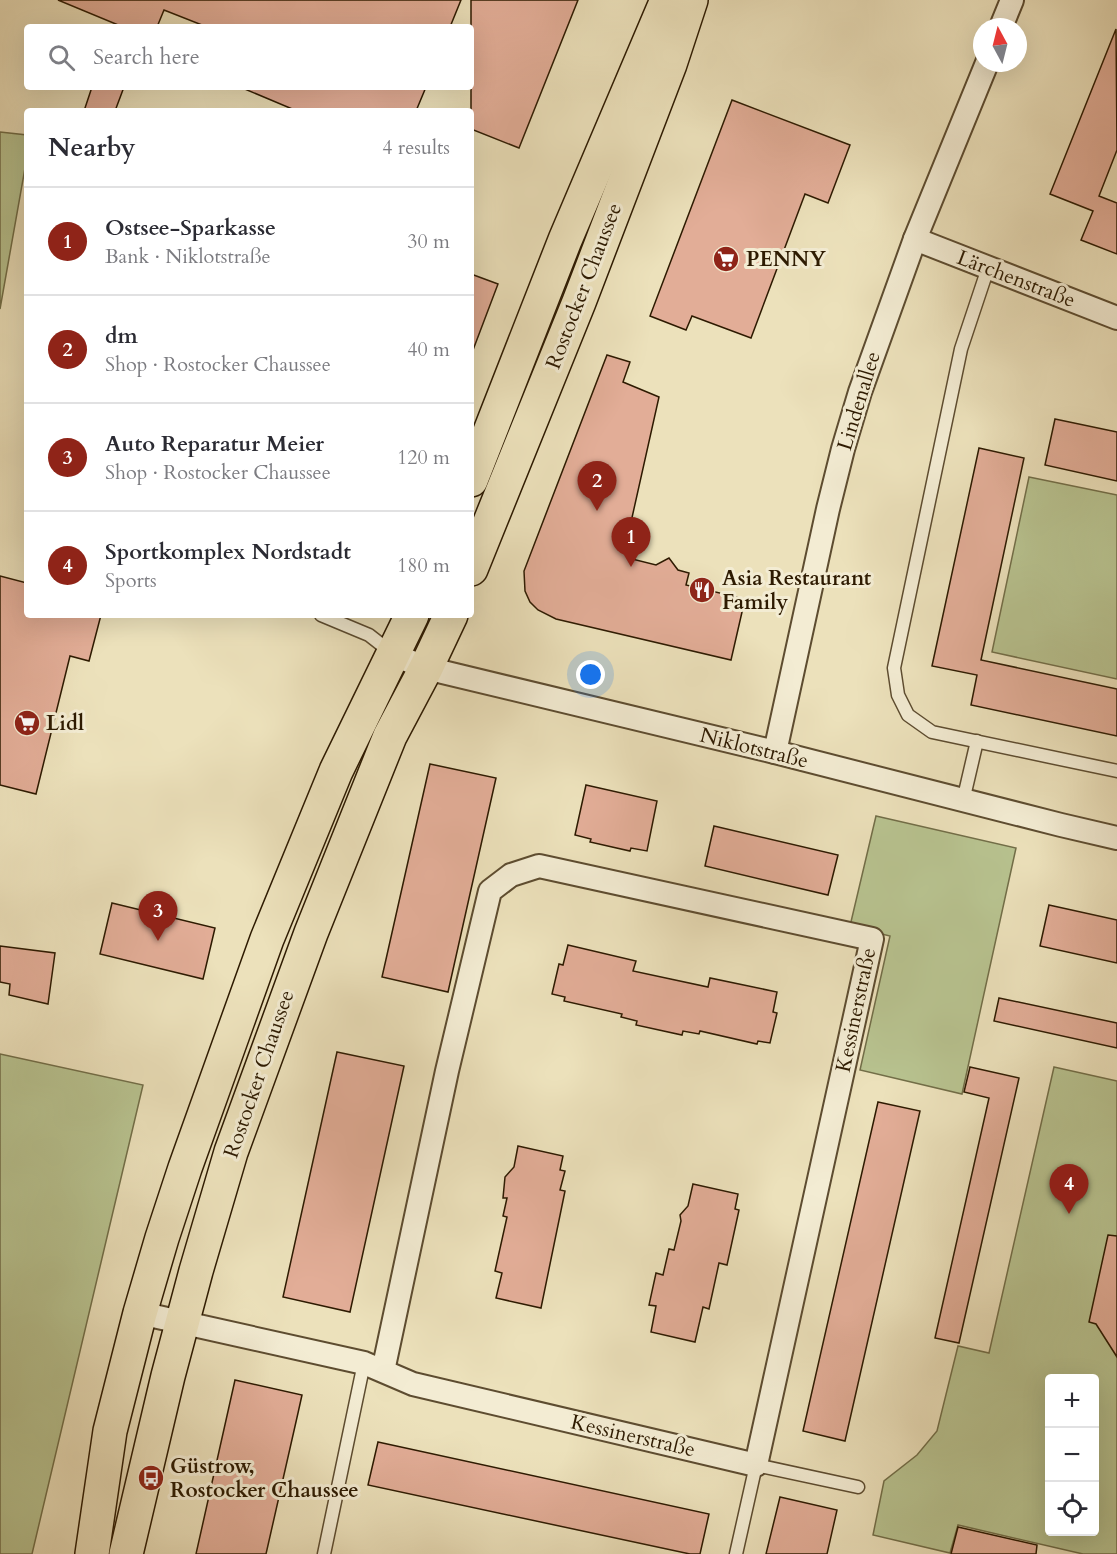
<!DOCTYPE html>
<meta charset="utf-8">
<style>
:root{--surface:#fff;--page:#f2f2f3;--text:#2b2b33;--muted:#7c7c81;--line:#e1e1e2;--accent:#8f2418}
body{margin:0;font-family:Cardo,serif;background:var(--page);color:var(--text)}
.controls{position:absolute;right:18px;bottom:18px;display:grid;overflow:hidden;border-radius:6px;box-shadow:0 6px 24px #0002}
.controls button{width:54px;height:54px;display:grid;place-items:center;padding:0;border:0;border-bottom:2px solid var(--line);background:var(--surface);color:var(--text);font:30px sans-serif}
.compass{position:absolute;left:973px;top:18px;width:54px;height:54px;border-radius:50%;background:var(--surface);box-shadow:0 6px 24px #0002;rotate:353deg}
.you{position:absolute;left:591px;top:675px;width:21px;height:21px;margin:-15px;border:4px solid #fff;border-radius:50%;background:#1a73e8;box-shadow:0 0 0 9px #1a73e833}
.badge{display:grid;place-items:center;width:39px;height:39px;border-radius:50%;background:var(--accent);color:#fff;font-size:20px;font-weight:700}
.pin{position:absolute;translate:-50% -50px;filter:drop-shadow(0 2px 3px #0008)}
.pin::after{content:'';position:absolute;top:32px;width:21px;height:18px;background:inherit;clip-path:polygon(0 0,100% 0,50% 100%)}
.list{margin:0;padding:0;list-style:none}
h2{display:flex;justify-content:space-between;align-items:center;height:78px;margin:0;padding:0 24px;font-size:26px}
h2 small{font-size:20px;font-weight:400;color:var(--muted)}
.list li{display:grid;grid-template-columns:39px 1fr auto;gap:18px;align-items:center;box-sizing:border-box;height:108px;padding:0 24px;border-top:2px solid var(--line)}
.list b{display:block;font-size:22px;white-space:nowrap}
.list p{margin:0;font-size:20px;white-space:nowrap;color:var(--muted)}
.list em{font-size:20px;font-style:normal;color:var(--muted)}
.icon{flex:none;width:33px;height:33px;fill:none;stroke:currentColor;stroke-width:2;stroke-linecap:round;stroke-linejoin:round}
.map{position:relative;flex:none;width:1117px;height:1554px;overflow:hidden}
.search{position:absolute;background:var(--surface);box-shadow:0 6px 24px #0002;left:24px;top:24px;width:450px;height:66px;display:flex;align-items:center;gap:15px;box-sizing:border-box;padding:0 21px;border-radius:6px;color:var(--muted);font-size:22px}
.panel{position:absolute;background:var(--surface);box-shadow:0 6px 24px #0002;left:24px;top:108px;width:450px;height:510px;border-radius:6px}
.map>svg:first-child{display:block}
.green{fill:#b8c390;stroke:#726e48;stroke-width:1.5;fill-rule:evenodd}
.building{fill:#e2ad97;stroke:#2d1a01;stroke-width:1.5}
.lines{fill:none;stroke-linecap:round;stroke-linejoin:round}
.lane-casing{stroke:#5d4c30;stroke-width:15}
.street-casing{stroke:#5d4c30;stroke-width:26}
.primary-casing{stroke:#2d1a01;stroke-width:36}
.lane{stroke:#f3ecd3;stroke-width:12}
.street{stroke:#f3ecd3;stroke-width:22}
.primary{stroke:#ece1bb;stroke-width:33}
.labels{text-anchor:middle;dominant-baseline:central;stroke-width:6;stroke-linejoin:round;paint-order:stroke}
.poi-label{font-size:21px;font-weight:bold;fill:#2d1a01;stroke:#f3ecd3;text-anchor:start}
.street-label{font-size:21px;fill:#2d1a01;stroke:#f3ecd3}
</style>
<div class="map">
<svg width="1117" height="1554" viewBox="0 0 1117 1554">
<rect width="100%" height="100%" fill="#ece1bb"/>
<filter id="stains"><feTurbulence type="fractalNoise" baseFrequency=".00333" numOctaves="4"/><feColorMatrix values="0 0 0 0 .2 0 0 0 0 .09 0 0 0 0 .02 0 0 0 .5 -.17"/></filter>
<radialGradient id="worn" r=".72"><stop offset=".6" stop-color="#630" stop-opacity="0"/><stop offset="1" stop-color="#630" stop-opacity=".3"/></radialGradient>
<!-- green -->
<g class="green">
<path d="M0,132L27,135V157L0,309Z"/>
<path d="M1029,477L1117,495V679L992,652Z"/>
<path d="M876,816L1016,848L962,1094L860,1070L890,936L850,926Z"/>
<path d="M0,1054L143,1085L32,1554H0Z"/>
<path d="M1054,1067L1117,1081V1554H1083L958,1525L950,1553L873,1535L884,1481L917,1455L937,1431L958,1346L989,1353ZM1050,1378H1094V1532H1050Z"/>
</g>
<!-- building -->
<g class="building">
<path d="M58,0H461L450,27H207L164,10L157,27H123Z"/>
<path d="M471,0H578L519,148L471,129Z"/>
<path d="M1116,29L1117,150L1099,196L1117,203V254L1081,240L1093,211L1050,194Z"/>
<path d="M92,87H124L115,111H84Z"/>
<path d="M240,87H426L416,111H297Z"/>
<path d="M732,100L850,145L828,203L805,194L751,338L692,316L686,330L650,316Z"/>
<path d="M471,274L498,284L473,350H471Z"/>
<path d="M607,355L630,362L623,382L659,397L629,531L633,532L628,558L656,565L669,558L678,570L689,573L686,585L745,599L731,660L556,619L538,610L530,602L525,591L524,571Z"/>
<path d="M1055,419L1117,432V481L1045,465Z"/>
<path d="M979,448L1024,458L981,660L1117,689V736L971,705L977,675L932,666Z"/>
<path d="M0,576L27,583V615H101L89,661L70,656L36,794L0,785Z"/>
<path d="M430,764L496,778L448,992L382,977Z"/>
<path d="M586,785L657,801L647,851L631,848L630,851L590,842L591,839L575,835Z"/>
<path d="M714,826L838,855L828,895L705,866Z"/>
<path d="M112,903L215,928L203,979L100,954Z"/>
<path d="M1049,905L1117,920V963L1040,946Z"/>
<path d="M568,945L636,961L633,971L708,987L710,978L777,992L773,1012L777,1013L770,1043L758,1041L757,1044L700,1031L699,1034L683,1031L682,1035L636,1025L637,1021L621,1017L622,1014L564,1001L565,997L552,994L559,964L563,965Z"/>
<path d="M0,946L55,953L48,1004L9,995L10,984L0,982Z"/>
<path d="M999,998L1117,1023V1048L994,1021Z"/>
<path d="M337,1052L404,1066L350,1312L283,1297Z"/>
<path d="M970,1067L1019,1078L959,1343L935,1338L989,1098L964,1092Z"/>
<path d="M878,1102L920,1111L845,1441L803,1431Z"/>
<path d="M518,1146L563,1156L560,1170L565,1171L560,1190L565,1191L541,1308L496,1298L502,1273L495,1271L507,1217L503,1216L507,1198H503L505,1177L514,1167Z"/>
<path d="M693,1184L738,1194L735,1209L739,1210L727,1265L719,1263L709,1309L703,1307L695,1342L651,1332L656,1306L649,1305L656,1273L663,1275L669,1249L674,1250L681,1221L680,1215L688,1206Z"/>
<path d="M1108,1235L1117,1236V1357L1096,1324L1089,1322Z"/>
<path d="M235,1380L302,1395L298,1413L266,1554H196Z"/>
<path d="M378,1442L709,1514L700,1554H690L368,1485Z"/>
<path d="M780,1497L837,1510L827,1554H766Z"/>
<path d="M958,1527L1037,1545L1036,1554H951Z"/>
</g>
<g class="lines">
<!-- lane casing -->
<g class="lane-casing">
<g id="lane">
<path d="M988,268L961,349L894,668L898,695L908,715L932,732L1117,771"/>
<path d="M321,615L369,635L392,653"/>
<path d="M963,801L977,741"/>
<path d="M324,1554L364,1363"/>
<path d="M736,1554L756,1465L858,1487"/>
</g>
</g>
<!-- street casing -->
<g class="street-casing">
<g id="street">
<path d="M1001,27L1012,0"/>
<path d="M915,239L1117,318"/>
<path d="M392,654L426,668L775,752L1061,825L1117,838"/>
<path d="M775,752L828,509L843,449L860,392L915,239L987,63"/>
<path d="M140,1313L364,1363L413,1384L756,1465L872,939L539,866L511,875L490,891L447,1071L383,1371"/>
</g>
</g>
<!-- primary casing -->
<g class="primary-casing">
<g id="primary">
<path d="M471,480L565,240L667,0"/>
<path d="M471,569L579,302L670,64L691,0"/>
<path d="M92,1554L110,1431L140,1313L162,1238L185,1168L267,939L336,771L412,615"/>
<path d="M126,1554L168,1376L196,1271L231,1152L311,933L390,736L426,668L451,615"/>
</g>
</g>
<!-- lane -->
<use href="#lane" class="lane"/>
<!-- street -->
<use href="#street" class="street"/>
<!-- primary -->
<use href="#primary" class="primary"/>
</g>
<!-- icons -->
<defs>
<g id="supermarket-disc" transform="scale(1.35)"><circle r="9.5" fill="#8f2418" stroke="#f3ecd3"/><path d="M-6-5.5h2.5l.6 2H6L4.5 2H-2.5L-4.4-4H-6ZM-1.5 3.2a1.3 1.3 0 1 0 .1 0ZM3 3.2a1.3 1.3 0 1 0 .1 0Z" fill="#fff"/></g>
<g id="restaurant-disc" transform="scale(1.35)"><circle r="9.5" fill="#8f2418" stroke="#f3ecd3"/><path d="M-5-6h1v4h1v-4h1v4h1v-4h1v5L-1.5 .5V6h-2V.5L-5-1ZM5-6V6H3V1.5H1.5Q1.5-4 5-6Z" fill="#fff"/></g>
<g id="bus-disc" transform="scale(1.35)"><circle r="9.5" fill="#8f2418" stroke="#f3ecd3"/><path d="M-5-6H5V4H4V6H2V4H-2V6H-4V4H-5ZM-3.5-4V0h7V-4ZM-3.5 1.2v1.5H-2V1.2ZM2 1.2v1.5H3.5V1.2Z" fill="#fff"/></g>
</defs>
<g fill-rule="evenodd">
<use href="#supermarket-disc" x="726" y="259"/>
<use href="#restaurant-disc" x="702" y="590"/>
<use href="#supermarket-disc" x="27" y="723"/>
<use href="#bus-disc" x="151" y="1478"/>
</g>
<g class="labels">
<!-- poi labels -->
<g class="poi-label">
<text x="746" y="259">PENNY</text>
<text x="722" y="578">Asia Restaurant<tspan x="722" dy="24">Family</tspan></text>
<text x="46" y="723">Lidl</text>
<text x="170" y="1466">Güstrow,<tspan x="170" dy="24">Rostocker Chaussee</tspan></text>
</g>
<!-- street labels -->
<g class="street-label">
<text transform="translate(1016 279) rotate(21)">Lärchenstraße</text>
<text transform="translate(584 286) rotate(-69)">Rostocker Chaussee</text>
<text transform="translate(859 401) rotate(-73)">Lindenallee</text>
<text transform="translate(754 748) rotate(14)">Niklotstraße</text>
<text transform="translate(856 1010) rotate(-78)">Kessinerstraße</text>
<text transform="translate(259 1074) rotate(-71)">Rostocker Chaussee</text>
<text transform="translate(633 1436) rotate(13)">Kessinerstraße</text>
</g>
</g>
<rect width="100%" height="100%" filter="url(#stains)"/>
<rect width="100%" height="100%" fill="url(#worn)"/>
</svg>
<div class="controls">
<button>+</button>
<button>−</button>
<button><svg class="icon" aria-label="locate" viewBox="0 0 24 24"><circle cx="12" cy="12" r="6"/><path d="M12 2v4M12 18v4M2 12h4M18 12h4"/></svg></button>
</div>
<svg class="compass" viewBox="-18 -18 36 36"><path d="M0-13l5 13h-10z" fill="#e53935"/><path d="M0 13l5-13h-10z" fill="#7c7c81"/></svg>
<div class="you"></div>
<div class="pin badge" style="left:631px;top:567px">1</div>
<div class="pin badge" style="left:597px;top:511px">2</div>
<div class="pin badge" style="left:158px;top:941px">3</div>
<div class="pin badge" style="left:1069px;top:1214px">4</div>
<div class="search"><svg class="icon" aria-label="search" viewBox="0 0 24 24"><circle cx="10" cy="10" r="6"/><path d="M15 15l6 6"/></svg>Search here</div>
<section class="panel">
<h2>Nearby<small>4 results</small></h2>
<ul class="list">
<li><span class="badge">1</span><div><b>Ostsee-Sparkasse</b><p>Bank · Niklotstraße</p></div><em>30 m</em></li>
<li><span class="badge">2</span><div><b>dm</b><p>Shop · Rostocker Chaussee</p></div><em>40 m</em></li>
<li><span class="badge">3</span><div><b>Auto Reparatur Meier</b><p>Shop · Rostocker Chaussee</p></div><em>120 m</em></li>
<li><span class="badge">4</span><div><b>Sportkomplex Nordstadt</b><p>Sports</p></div><em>180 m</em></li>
</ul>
</section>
</div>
